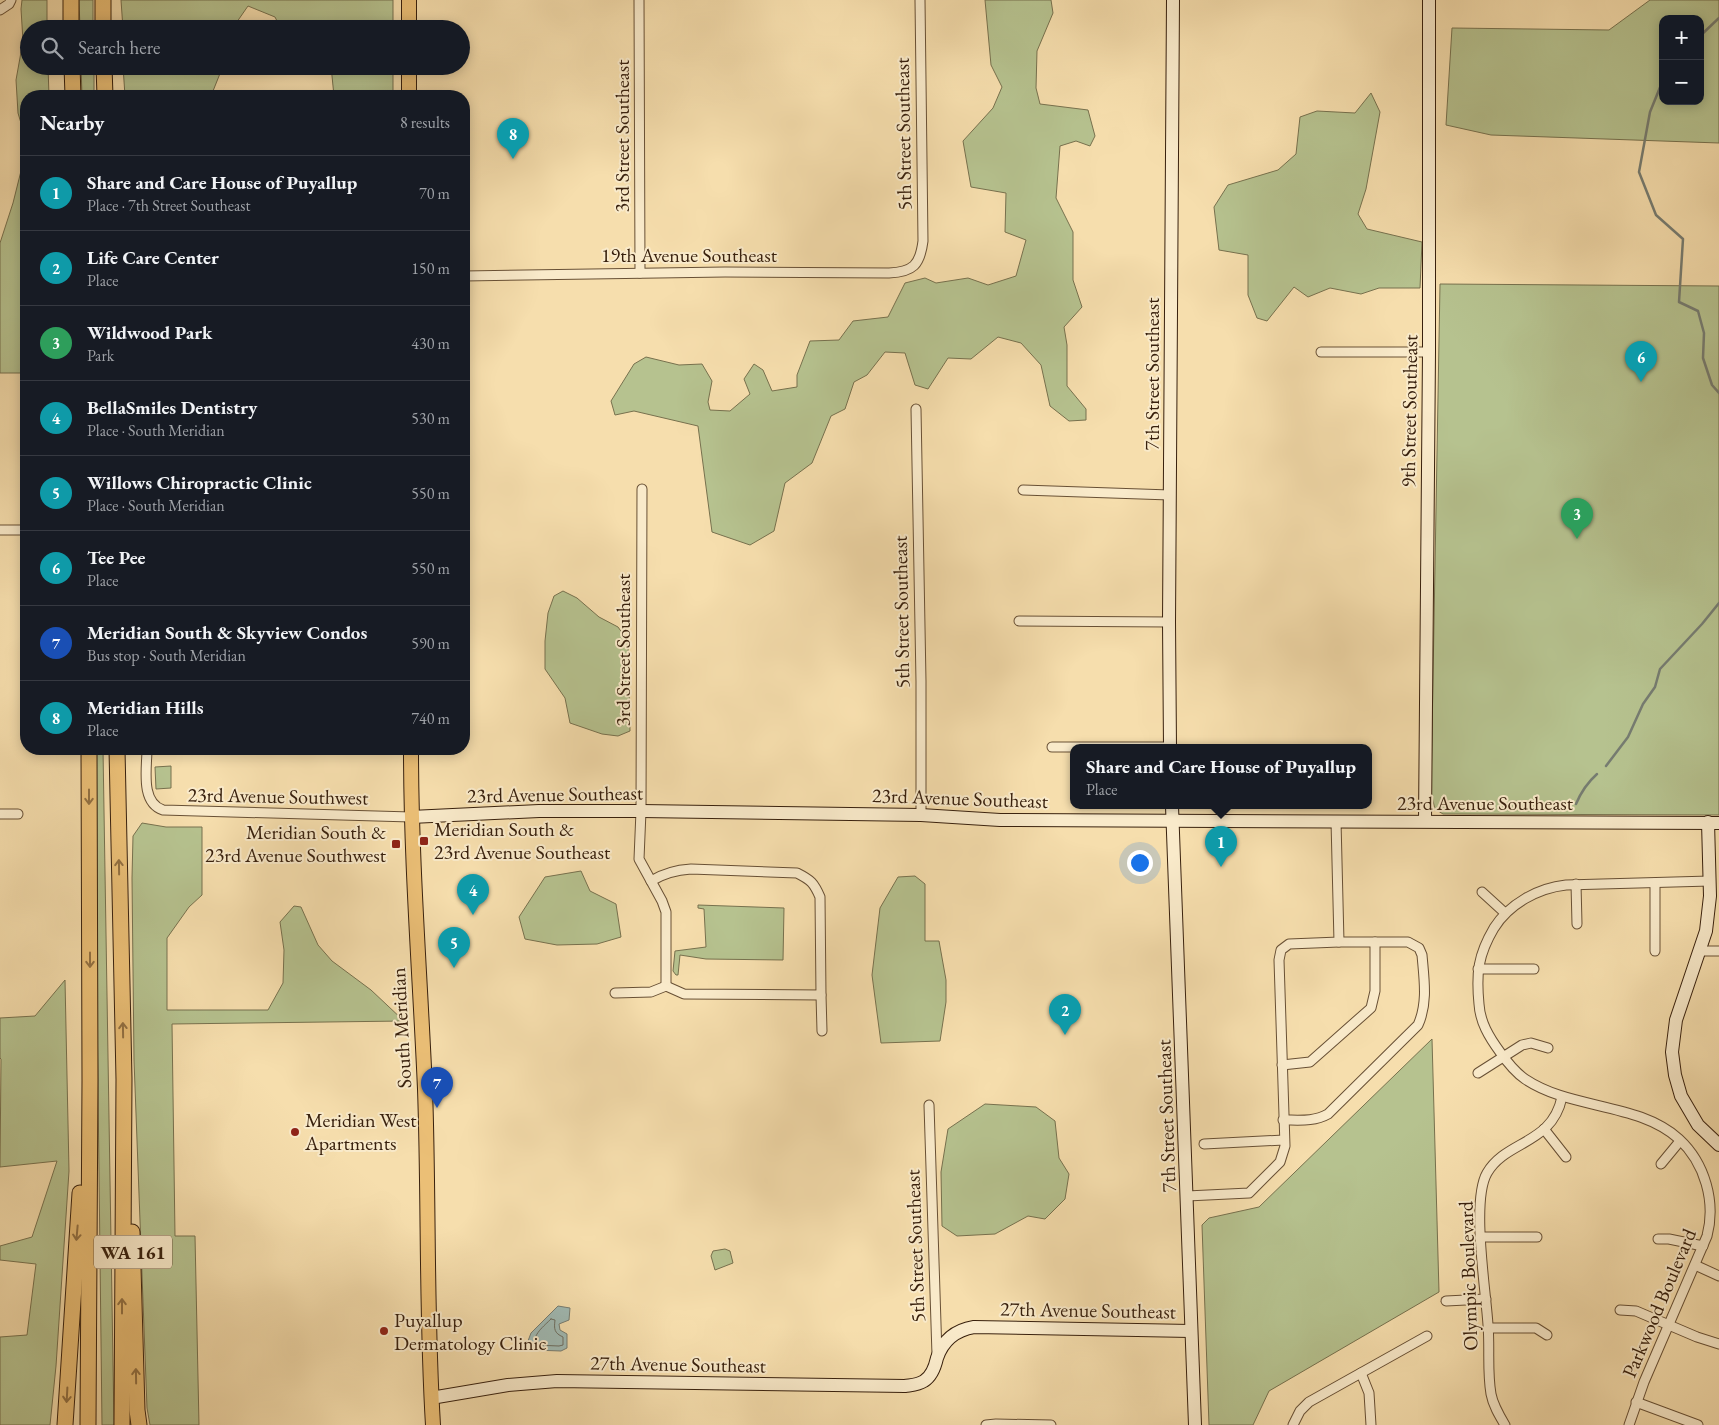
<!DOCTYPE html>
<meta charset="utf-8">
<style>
:root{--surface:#171b24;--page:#20242c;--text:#f1f3f6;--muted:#9ea1a6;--line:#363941;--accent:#2563eb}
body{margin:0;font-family:"EB Garamond",serif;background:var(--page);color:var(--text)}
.controls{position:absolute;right:15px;top:15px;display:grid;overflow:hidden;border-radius:10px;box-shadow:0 2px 12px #0003}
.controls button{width:45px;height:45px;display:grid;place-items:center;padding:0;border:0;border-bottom:1px solid var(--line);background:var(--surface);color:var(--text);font:25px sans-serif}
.you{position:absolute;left:1139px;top:862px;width:18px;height:18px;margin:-12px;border:4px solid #fff;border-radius:50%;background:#1a73e8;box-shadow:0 0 0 8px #1a73e833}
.badge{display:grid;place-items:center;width:32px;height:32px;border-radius:50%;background:var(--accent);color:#fff;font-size:16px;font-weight:700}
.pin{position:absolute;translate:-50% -41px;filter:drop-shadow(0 1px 2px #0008)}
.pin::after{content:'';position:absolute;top:26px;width:18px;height:15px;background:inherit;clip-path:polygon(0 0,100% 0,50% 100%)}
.popup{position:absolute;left:1070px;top:744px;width:302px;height:65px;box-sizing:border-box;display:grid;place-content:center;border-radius:10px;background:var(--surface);filter:drop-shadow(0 1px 4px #0005);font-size:16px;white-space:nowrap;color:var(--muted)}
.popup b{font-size:19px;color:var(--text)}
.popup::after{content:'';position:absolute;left:50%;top:100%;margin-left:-10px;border:10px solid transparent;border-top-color:var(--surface)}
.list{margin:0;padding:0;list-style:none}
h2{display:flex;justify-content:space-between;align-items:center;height:65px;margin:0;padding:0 20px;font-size:21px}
h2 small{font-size:16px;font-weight:400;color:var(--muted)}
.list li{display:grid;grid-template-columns:32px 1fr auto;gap:15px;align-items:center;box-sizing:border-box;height:75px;padding:0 20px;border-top:1px solid var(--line)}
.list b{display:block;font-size:19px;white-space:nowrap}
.list p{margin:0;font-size:16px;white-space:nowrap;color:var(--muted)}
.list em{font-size:16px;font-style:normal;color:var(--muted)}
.icon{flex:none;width:28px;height:28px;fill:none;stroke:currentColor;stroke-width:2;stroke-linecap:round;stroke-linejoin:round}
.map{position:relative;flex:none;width:1719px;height:1425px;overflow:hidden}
.search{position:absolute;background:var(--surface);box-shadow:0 2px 12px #0003;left:20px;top:20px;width:450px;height:55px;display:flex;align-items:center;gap:12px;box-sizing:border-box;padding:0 18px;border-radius:28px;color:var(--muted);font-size:19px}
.panel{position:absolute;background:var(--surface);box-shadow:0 2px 12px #0003;left:20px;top:90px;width:450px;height:665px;border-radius:20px}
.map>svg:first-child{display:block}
.green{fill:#b6c28f;stroke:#77714e;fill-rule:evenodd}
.water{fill:#a0bab4;stroke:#767c71}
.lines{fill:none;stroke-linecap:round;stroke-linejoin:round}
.shore{stroke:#6c6d60;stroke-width:1}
.stream{stroke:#767c71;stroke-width:2.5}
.street-casing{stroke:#685035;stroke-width:11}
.secondary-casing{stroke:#38200d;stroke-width:14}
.primary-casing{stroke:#38200d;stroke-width:16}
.highway-casing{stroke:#38200d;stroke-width:17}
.street{stroke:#f9eaca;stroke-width:9}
.secondary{stroke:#f9eaca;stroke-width:12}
.primary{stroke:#ebbf76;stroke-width:14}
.highway{stroke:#ebbf76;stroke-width:15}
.oneway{stroke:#927042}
.poi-dot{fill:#8f2418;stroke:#f9eaca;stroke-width:2}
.labels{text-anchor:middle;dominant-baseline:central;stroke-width:4;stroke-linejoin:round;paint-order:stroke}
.shield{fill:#f9eaca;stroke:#725d46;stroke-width:1}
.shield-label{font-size:19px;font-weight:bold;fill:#38200d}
.street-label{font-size:20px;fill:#38200d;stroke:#f9eaca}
.poi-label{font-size:20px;fill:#38200d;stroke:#f9eaca;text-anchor:start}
</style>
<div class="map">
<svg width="1719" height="1425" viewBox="0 0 1719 1425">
<rect width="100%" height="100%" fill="#f6dead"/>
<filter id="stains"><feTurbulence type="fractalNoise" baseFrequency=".004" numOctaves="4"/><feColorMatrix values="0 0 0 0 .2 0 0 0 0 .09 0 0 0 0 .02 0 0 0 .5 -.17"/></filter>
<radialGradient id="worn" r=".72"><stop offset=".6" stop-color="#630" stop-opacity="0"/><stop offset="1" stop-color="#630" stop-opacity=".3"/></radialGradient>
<!-- green -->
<g class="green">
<path d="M22,0H47V29H29V66H48L49,96H26V140L18,113L16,80L23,41L21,9Z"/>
<path d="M79,0H93V29H80Z"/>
<path d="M121,0H393V29H281L275,17L248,6L232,29H123Z"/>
<path d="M985,0H1051L1053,13L1037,51L1036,88L1040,104L1088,110L1095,136L1090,146L1076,141L1060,146L1056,198L1073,232V280L1082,307L1064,327L1067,345V386L1086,409V420L1069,421L1050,406L1041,365L1021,343L998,337L971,359L948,358L928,389L915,385L905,353L885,352L867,375L854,382L845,409L831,416L812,463L785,483L774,531L750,545L712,532L698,426L634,411L615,415L611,401L634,364L646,357L679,365L702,364L712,381L708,402L710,410L730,411L750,394L744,379L754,364L763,370L772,391L797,387V375L810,341L839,340L853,321L888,317L905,283L925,278L936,283L968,278L988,285L1016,276L1026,240L1005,232L1006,193L971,187L963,141L993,108L1002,87L991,65Z"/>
<path d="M1650,0H1719V143L1491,135L1446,125L1452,28L1609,30ZM1663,19H1700V101H1663Z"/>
<path d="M81,66H94V96H82Z"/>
<path d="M123,66H223L211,96H125Z"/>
<path d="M331,66H393V96H334Z"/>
<path d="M1371,93L1380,112L1366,189L1358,214L1367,229L1422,242L1420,288H1379L1361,294L1330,288L1308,297L1294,287L1267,321L1257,318L1248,295V255L1219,250L1214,207L1228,185L1278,170L1296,154L1300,117L1317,111L1355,113Z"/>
<path d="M26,163V373H0V243L13,203L21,171Z"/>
<path d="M1440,284L1719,286V815L1443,814L1435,809L1431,793Z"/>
<path d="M563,591L577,598L599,617L618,627L628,641L630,731L618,736L602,734L570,723L565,698L545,669V641L548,613L554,596Z"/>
<path d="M94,749H103L114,1425H102Z"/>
<path d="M171,766V788L156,789L155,767Z"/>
<path d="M142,823L166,827H202V895L189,907L167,938V1010H268L283,983L284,950L280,922L294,906L301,907L318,945L332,961L371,990L404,1021L172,1024L175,1236H195L199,1425H150L147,1408L134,1060L132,878L133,836Z"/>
<path d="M581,871L590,891L616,904L621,937L597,944L557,945L525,939L519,917L545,877Z"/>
<path d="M915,876L925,884V941H939L946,980V1002L940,1041L881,1043L872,975L880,908L898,877Z"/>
<path d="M698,905L784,908L783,960L706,959L680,955L678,975H676L673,971L675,951L706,947L704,909L698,908Z"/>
<path d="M65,980L69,1171L56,1366L50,1425H0V1337L27,1335L36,1264L0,1260V1246L32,1237L57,1161L0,1167L1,1059L0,1058V1018L35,1016Z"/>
<path d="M1432,1039L1439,1292L1269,1391L1253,1425H1209L1202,1225L1209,1218L1259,1207Z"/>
<path d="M985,1104L1036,1107L1055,1121L1059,1158L1069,1174L1065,1199L1045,1219L1028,1216L995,1234L957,1236L942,1226L941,1172L948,1129Z"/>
<path d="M725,1249L730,1251L733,1263L715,1270L711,1256L713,1251Z"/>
</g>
<!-- water -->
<path class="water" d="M558,1306L570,1308L569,1320L559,1324L560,1330L567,1334V1348L561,1351L534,1350L531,1348L528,1341L531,1333Z"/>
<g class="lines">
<!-- shore -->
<path class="shore" d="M551,1319L555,1320C554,1329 554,1333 563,1337V1345L559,1346L535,1345C532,1335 544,1326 551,1319Z"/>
<!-- stream -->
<g class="stream">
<path d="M1700,36L1719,18"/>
<path d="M1663,80L1650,112L1639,172L1656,215L1683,239L1679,302L1698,311L1704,333L1703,358L1712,385L1719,393"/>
<path d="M1606,766L1628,737L1643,704L1655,687L1660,669L1702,624L1719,603"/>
<path d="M1576,804C1581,792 1588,782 1597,774"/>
</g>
<!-- street casing -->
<g class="street-casing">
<g id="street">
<path d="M639,0L640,273"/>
<path d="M0,10L9,4L11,0"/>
<path d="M464,276L725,272L889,273C913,272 920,265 923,241L920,0"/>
<path d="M1321,352H1429"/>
<path d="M916,409L921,681V815"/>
<path d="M642,489L641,811L639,859L662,901L666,912V986"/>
<path d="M1023,490L1170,495"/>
<path d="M0,530H24"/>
<path d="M1019,621L1169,622"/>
<path d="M1052,747H1170"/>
<path d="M147,749C147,768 140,802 163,810L411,817"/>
<path d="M0,814H18"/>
<path d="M1576,884L1577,924"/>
<path d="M1482,892L1505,913"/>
<path d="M1655,951V883"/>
<path d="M1700,951H1719"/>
<path d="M1478,969H1534"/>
<path d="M615,993L651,992L666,986L684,994L821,995L820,897C814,883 811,880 797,873L691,869C675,870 664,873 651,881"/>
<path d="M821,995L822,1031"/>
<path d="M1282,1065L1310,1062L1371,1008L1375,991V942"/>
<path d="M1478,1073L1522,1045L1531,1043L1548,1048"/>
<path d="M929,1105L937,1355"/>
<path d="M1283,1120C1299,1120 1314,1122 1328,1114L1418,1025C1428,1003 1424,979 1422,955L1419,948L1408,942H1339"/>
<path d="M1544,1129L1566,1157"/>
<path d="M1204,1144L1284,1140"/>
<path d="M1661,1164L1680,1141"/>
<path d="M1187,1196L1249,1193L1280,1162L1285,1146L1279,960L1281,950L1289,944L1339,942L1336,821"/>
<path d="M1481,1237H1537"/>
<path d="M1658,1239H1669L1703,1246"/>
<path d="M1695,1265L1719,1276"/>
<path d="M1446,1301L1486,1299"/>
<path d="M1620,1310L1636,1311L1697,1337L1719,1344"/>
<path d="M1489,1328H1536L1547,1335"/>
<path d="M1361,1373L1369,1393L1371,1425"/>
<path d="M1636,1402L1698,1425"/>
<path d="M986,1425L996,1424L1051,1425"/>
<path d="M1293,1425L1300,1411L1309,1402L1427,1336"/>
<path d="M1505,1425C1499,1415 1493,1405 1491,1394C1487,1371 1490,1348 1488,1325C1486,1291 1471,1201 1487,1173C1506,1140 1552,1145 1562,1097"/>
<path d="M1629,1425L1644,1382L1707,1236C1716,1202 1705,1163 1679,1139C1638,1102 1571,1110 1525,1079C1515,1072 1507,1062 1500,1052C1489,1037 1480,1022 1479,1004C1476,973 1478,955 1494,928C1509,904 1538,888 1566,885L1710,881"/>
</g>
</g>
<!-- secondary casing -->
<g class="secondary-casing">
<g id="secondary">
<path d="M1170,748L1169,622L1173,0"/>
<path d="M1172,806L1195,1425"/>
<path d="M411,817L539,811H641L921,815L1000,820L1719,823"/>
<path d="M1425,821L1429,352V0"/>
<path d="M1708,822L1710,896L1706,931L1676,1020L1672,1052L1675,1075L1681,1096L1698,1125L1719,1145"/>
<path d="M431,1398L508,1385L557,1381L905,1386C911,1385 918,1385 924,1381C932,1376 935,1367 937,1358C943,1340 956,1330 974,1327L1191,1331"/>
</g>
</g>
<!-- primary casing -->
<g class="primary-casing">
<g id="primary">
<path d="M409,0V29"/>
<path d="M409,66V96"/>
<path d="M411,749C411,862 420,975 425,1089C429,1201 426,1313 433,1425"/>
</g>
</g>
<!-- highway casing -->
<g class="highway-casing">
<g id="highway">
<path d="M71,0V29"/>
<path d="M103,0V29"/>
<path d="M72,66L73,96"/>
<path d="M104,66L105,96"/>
<path d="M117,749L124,1079L122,1425"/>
<path d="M132,1232L137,1410L139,1425"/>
<path d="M65,1425L80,1193"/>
<path d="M88,1425L90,1080L89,749"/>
</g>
</g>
<!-- street -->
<use href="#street" class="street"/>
<!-- secondary -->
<use href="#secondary" class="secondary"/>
<!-- primary -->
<use href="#primary" class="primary"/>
<!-- highway -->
<use href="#highway" class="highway"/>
</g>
<!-- one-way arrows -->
<defs><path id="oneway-shaft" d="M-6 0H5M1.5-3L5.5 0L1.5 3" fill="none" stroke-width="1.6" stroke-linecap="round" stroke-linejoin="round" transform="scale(1.25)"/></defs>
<g class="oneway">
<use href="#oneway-shaft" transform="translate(89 797) rotate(90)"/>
<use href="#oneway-shaft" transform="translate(119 867) rotate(-91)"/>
<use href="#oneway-shaft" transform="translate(90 960) rotate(90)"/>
<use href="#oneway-shaft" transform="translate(123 1030) rotate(-91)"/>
<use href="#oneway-shaft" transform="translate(77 1233) rotate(95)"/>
<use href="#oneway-shaft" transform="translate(122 1306) rotate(-90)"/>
<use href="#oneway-shaft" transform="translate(136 1376) rotate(-91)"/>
<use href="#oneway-shaft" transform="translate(67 1395) rotate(93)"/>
</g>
<!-- markers -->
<g class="poi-dot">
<rect x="419" y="836" width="10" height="10" rx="2.5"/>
<rect x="391" y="839" width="10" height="10" rx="2.5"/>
<circle cx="295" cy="1132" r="5"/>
<circle cx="384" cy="1331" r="5"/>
</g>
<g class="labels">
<!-- shield labels -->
<rect class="shield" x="94" y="1235.5" width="78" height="33" rx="4"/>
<g class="shield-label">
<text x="133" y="1252">WA 161</text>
</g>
<!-- street labels -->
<g class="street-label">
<text transform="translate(903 134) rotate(-91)">5th Street Southeast</text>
<text transform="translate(622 136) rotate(-90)">3rd Street Southeast</text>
<text x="689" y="255">19th Avenue Southeast</text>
<text transform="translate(1152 374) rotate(-90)">7th Street Southeast</text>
<text transform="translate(1409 411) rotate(-89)">9th Street Southeast</text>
<text transform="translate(901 612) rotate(-91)">5th Street Southeast</text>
<text transform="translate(623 650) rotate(-90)">3rd Street Southeast</text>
<text transform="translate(555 794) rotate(-1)">23rd Avenue Southeast</text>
<text transform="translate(278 796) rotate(1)">23rd Avenue Southwest</text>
<text transform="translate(960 798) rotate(2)">23rd Avenue Southeast</text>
<text x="1485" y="803">23rd Avenue Southeast</text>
<text transform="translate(401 1028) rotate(-93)">South Meridian</text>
<text transform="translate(1166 1116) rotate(-92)">7th Street Southeast</text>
<text transform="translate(915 1246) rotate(-92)">5th Street Southeast</text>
<text transform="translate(1468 1276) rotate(-92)">Olympic Boulevard</text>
<text transform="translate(1659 1303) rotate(-67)">Parkwood Boulevard</text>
<text transform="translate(1088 1310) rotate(1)">27th Avenue Southeast</text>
<text transform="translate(678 1364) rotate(1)">27th Avenue Southeast</text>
</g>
<!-- poi labels -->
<g class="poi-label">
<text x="434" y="829">Meridian South &amp;<tspan x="434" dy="23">23rd Avenue Southeast</tspan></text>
<text x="386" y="832" text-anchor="end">Meridian South &amp;<tspan x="386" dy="23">23rd Avenue Southwest</tspan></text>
<text x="305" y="1120">Meridian West<tspan x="305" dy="23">Apartments</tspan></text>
<text x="394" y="1320">Puyallup<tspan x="394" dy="23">Dermatology Clinic</tspan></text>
</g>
</g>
<rect width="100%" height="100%" filter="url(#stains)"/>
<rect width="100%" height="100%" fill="url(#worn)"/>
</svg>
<div class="controls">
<button>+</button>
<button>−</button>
</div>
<div class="you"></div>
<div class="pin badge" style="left:1221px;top:867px;background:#0f9aa8">1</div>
<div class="popup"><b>Share and Care House of Puyallup</b>Place</div>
<div class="pin badge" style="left:1065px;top:1035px;background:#0f9aa8">2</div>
<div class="pin badge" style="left:1577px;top:539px;background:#2e9e5b">3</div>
<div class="pin badge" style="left:473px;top:915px;background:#0f9aa8">4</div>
<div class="pin badge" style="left:454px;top:968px;background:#0f9aa8">5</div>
<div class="pin badge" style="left:1641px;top:382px;background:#0f9aa8">6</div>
<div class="pin badge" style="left:437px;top:1108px;background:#1a4fb4">7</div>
<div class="pin badge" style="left:513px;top:159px;background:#0f9aa8">8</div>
<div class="search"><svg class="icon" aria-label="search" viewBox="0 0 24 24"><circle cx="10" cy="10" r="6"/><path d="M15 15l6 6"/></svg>Search here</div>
<section class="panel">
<h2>Nearby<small>8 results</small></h2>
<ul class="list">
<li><span class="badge" style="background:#0f9aa8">1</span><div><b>Share and Care House of Puyallup</b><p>Place · 7th Street Southeast</p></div><em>70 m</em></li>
<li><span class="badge" style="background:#0f9aa8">2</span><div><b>Life Care Center</b><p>Place</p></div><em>150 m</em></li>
<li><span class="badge" style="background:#2e9e5b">3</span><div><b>Wildwood Park</b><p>Park</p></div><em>430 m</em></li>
<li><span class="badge" style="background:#0f9aa8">4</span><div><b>BellaSmiles Dentistry</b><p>Place · South Meridian</p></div><em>530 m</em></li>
<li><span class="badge" style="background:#0f9aa8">5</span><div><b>Willows Chiropractic Clinic</b><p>Place · South Meridian</p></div><em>550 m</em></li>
<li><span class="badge" style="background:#0f9aa8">6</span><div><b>Tee Pee</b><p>Place</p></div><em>550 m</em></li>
<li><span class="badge" style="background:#1a4fb4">7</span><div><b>Meridian South &amp; Skyview Condos</b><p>Bus stop · South Meridian</p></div><em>590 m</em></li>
<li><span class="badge" style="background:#0f9aa8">8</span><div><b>Meridian Hills</b><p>Place</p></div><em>740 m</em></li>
</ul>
</section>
</div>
